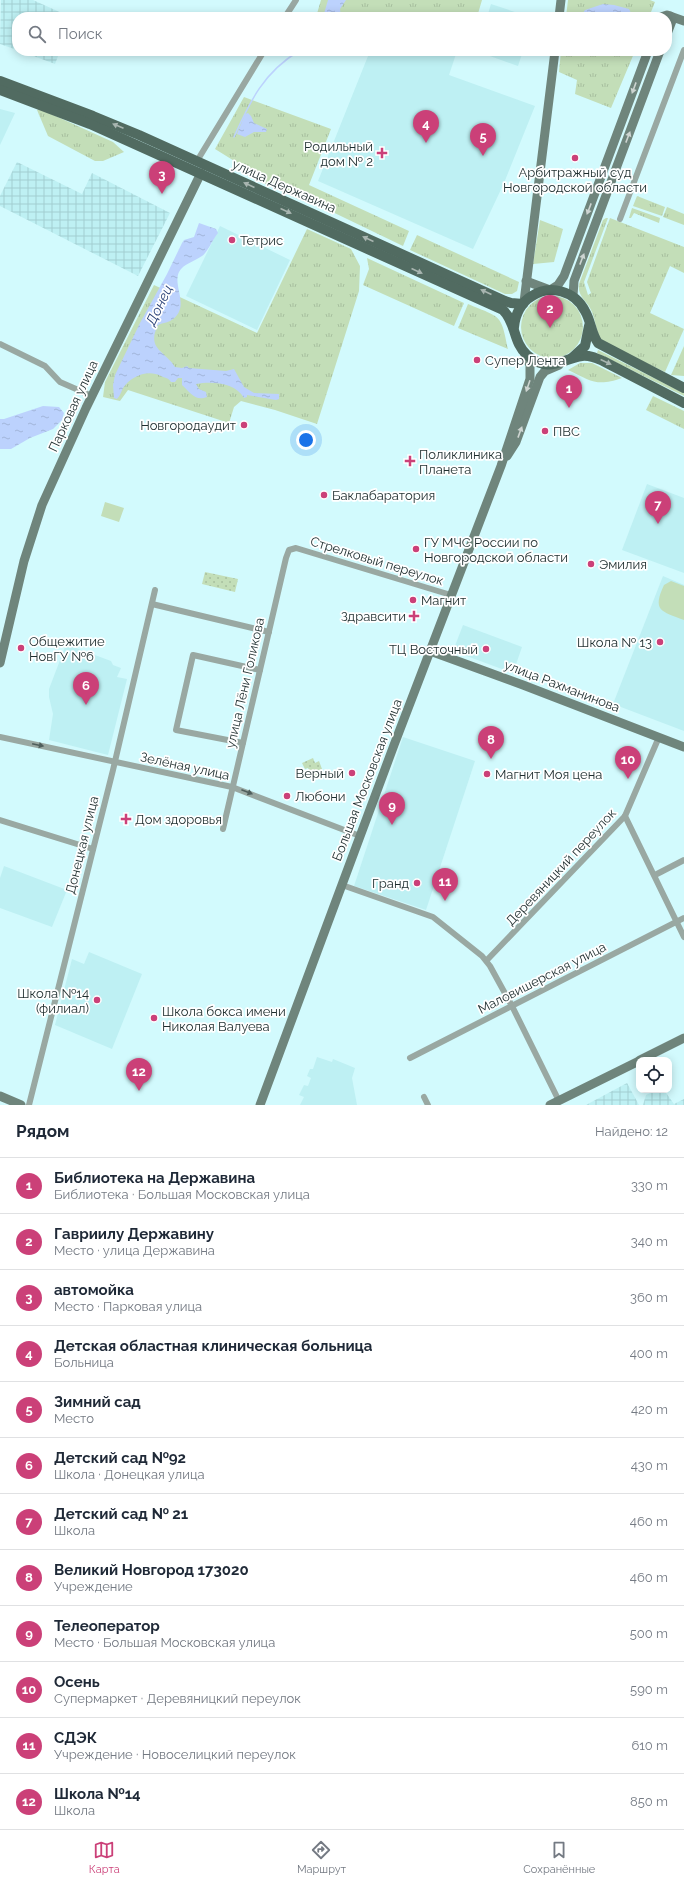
<!DOCTYPE html>
<html lang="ru">
<meta charset="utf-8">
<style>
:root{--surface:#fff;--page:#f6f6f7;--text:#1f2937;--muted:#747a83;--line:#e0e1e3;--accent:#cb4078}
body{margin:0;font-family:Raleway,sans-serif;background:var(--page);color:var(--text)}
.controls{position:absolute;right:12px;bottom:12px;display:grid;overflow:hidden;border-radius:8px;box-shadow:0 2px 10px #0003}
.controls button{width:36px;height:36px;display:grid;place-items:center;padding:0;border:0;border-bottom:1px solid var(--line);background:var(--surface);color:var(--text);font:20px sans-serif}
.you{position:absolute;left:306px;top:440px;width:14px;height:14px;margin:-10px;border:3px solid #fff;border-radius:50%;background:#1a73e8;box-shadow:0 0 0 6px #1a73e833}
.badge{display:grid;place-items:center;width:26px;height:26px;border-radius:50%;background:var(--accent);color:#fff;font-size:13px;font-weight:700}
.pin{position:absolute;translate:-50% -33px;filter:drop-shadow(0 1px 2px #0008)}
.pin::after{content:'';position:absolute;top:21px;width:14px;height:12px;background:inherit;clip-path:polygon(0 0,100% 0,50% 100%)}
.list{margin:0;padding:0;list-style:none}
h2{display:flex;justify-content:space-between;align-items:center;height:52px;margin:0;padding:0 16px;font-size:17px}
h2 small{font-size:13px;font-weight:400;color:var(--muted)}
.list li{display:grid;grid-template-columns:26px 1fr auto;gap:12px;align-items:center;box-sizing:border-box;height:56px;padding:0 16px;border-top:1px solid var(--line)}
.list b{display:block;font-size:15px;white-space:nowrap}
.list p{margin:0;font-size:13px;white-space:nowrap;color:var(--muted)}
.list em{font-size:13px;font-style:normal;color:var(--muted)}
.icon{flex:none;width:22px;height:22px;fill:none;stroke:currentColor;stroke-width:2;stroke-linecap:round;stroke-linejoin:round}
.map{position:relative;flex:none;width:684px;height:1105px;overflow:hidden}
.search{position:absolute;background:var(--surface);box-shadow:0 2px 10px #0003;left:12px;right:12px;top:12px;height:44px;display:flex;align-items:center;gap:10px;box-sizing:border-box;padding:0 14px;border-radius:16px;color:var(--muted);font-size:15px}
.sheet{height:724px;background:var(--surface)}
nav{display:flex;justify-content:space-around;align-items:center;box-sizing:border-box;height:56px;border-top:1px solid var(--line);background:var(--surface);font-size:11px;color:var(--muted)}
nav a{display:grid;justify-items:center;gap:2px}
nav .on{color:var(--accent)}
.map>svg:first-child{display:block}
.built{fill:#bef0f3}
.industrial{fill:url(#industrial-grid)}
.grass{fill:url(#grass-tufts)}
.park{fill:url(#park-dots)}
.garden{fill:#c3deb8}
.water{fill:url(#water-ripples)}
.lines{fill:none;stroke-linecap:round;stroke-linejoin:round}
.stream{stroke:#bcd2fd;stroke-width:1.5}
.street{stroke:#99a8a2;stroke-width:6}
.secondary{stroke:#6f857c;stroke-width:9}
.primary{stroke:#516b61;stroke-width:10}
.oneway{fill:#cdd4d1}
.oneway2{fill:#a8b5b0}
.oneway3{fill:#4f5e5c}
.poi-dot{fill:#cb4078;stroke:#fff;stroke-width:1.5}
.labels{text-anchor:middle;dominant-baseline:central;stroke-width:3.5;stroke-linejoin:round;paint-order:stroke}
.poi-label{font-size:13px;fill:#1d2d2e;stroke:#fff;text-anchor:start}
.street-label{font-size:13px;fill:#1d2d2e;stroke:#fff}
.water-label{font-size:14px;font-style:italic;fill:#2a4176;stroke:#fff}
</style>
<div class="map">
<svg width="684" height="1105" viewBox="0 0 684 1105">
<defs>
<pattern id="industrial-grid" width="8" height="8" patternUnits="userSpaceOnUse"><rect width="8" height="8" fill="#bef0f3"/><path d="M0 4h8M4 0v8" fill="none" stroke="#a3ced1"/></pattern>
<pattern id="grass-tufts" width="24" height="20" patternUnits="userSpaceOnUse"><rect width="24" height="20" fill="#c3deb8"/><path d="M3 7l-1-3M5 7V3M7 7l1-3M15 17l-1-3M17 17v-4M19 17l1-3" fill="none" stroke="#a7bf9e"/></pattern>
<pattern id="park-dots" width="8" height="8" patternUnits="userSpaceOnUse"><rect width="8" height="8" fill="#c3deb8"/><path d="M2 2h.1M6 6h.1" fill="none" stroke="#a7bf9e" stroke-width="1.8" stroke-linecap="round"/></pattern>
<pattern id="water-ripples" width="26" height="14" patternUnits="userSpaceOnUse"><rect width="26" height="14" fill="#bcd2fd"/><path d="M2 4q2-2 4 0t4 0M15 11q2-2 4 0t4 0" fill="none" stroke="#a1b5d9"/></pattern>
</defs>
<rect width="100%" height="100%" fill="#d2fafd"/>
<!-- built -->
<g class="built">
<path d="M491,4L530,17H487Z"/>
<path d="M370,51H457L449,75L535,106L504,183L473,249L318,181Z"/>
<path d="M476,51H523L518,66Z"/>
<path d="M0,109L15,113L0,145Z"/>
<path d="M220,226L290,260L257,330L186,296Z"/>
<path d="M647,484L684,498V573L622,550Z"/>
<path d="M663,576L684,585V731L613,704Z"/>
<path d="M463,625L522,647L513,673L453,651Z"/>
<path d="M68,645L111,661L113,665L121,668L117,677L127,679L108,755L49,740L53,714L49,697V689L65,647Z"/>
<path d="M403,737L475,761L426,910L354,886Z"/>
<path d="M4,866L67,890L52,927L0,908V878Z"/>
<path d="M89,952L142,974L112,1049L55,1025L72,959L84,964Z"/>
<path d="M317,1057L332,1062L333,1059L355,1068L352,1078L357,1105H300L304,1097L299,1095L304,1085L308,1086L311,1078L307,1076L310,1069H313Z"/>
</g>
<!-- industrial -->
<g class="industrial">
<path d="M1,0H33L64,14L66,17H17V50L0,44Z"/>
<path d="M20,51H60L55,64Z"/>
<path d="M17,162L82,194L92,173L170,213L138,276L0,206V196Z"/>
<path d="M627,1083L639,1105H586Z"/>
<path d="M656,1090H664L674,1104L684,1099V1105H643L646,1095Z"/>
</g>
<!-- grass -->
<g class="grass">
<path d="M321,0H482L477,17H385L379,15L378,17H316Z"/>
<path d="M568,0H650L655,2L649,17H566Z"/>
<path d="M561,51H635L611,108L575,94L577,80L559,72Z"/>
<path d="M244,97L331,129L309,185L409,231L403,246L318,205L296,198L247,175L244,167L215,149Z"/>
<path d="M40,109L113,142L124,152L103,161H95L48,136L37,110Z"/>
<path d="M637,196L665,207L662,216L633,206Z"/>
<path d="M667,207L684,214V225L663,217Z"/>
<path d="M632,208L660,218L659,223L634,213L631,218H629Z"/>
<path d="M606,218H608L584,282L588,295L591,293L587,282L610,218L684,247V273L670,266L650,313L684,329L665,372L602,342C596,332 596,322 592,312C588,301 577,297 579,284L603,220Z"/>
<path d="M540,220L563,229L554,262L533,264Z"/>
<path d="M307,229L351,249L360,266L359,291L317,424L275,410L241,401L234,407L229,423L128,390L120,401L103,397L105,382L154,285L257,333Z"/>
<path d="M417,235L519,282L517,291L512,294H505L410,250Z"/>
<path d="M367,258L464,303L454,326L363,285L369,269Z"/>
<circle cx="552" cy="327" r="31"/>
<path d="M468,304C501,318 501,313 508,349L458,328Z"/>
<path d="M684,346V376L671,375Z"/>
<path d="M598,350L684,393V396L597,353Z"/>
<path d="M580,363H592L622,378C597,387 591,381 568,370Z"/>
<path d="M653,396L684,411V429L646,410Z"/>
</g>
<!-- park -->
<g class="park">
<path d="M205,572L238,579L235,592L202,584Z"/>
<path d="M313,758L315,763L319,761L322,769L316,772L318,777L313,779L308,768L305,769L302,763Z"/>
</g>
<!-- garden -->
<g class="garden">
<path d="M105,502L124,508L119,522L101,516Z"/>
<path d="M671,581L684,586V620C661,611 652,611 664,585Z"/>
</g>
<!-- water -->
<g class="water">
<path d="M328,0H346L340,9L341,17H323Z"/>
<path d="M603,4L614,5L629,9L631,13L630,17H580L585,10Z"/>
<path d="M248,113L251,116L254,123L267,129L266,132H254L245,137L237,134L245,114Z"/>
<path d="M199,223L216,229L218,233C213,239 207,253 202,256C195,261 183,264 179,272C172,287 192,308 170,321C166,323 162,323 158,325C146,349 165,351 175,367L182,368L187,366L189,368L226,371L234,369L244,387L254,393L279,394V399L276,400L247,395V397L244,398C235,382 211,381 196,384L199,389L206,392L207,397C195,402 190,392 182,385V378H178L175,382H171C169,378 165,378 161,376C148,369 131,376 123,388C121,392 120,396 117,399L114,398L113,385L115,375L140,323L167,274L182,243L184,240L194,237Z"/>
<path d="M43,406L59,407L64,413L62,420L53,429L30,438L11,449H0V419H4Z"/>
</g>
<g class="lines">
<!-- stream -->
<path class="stream" d="M234,137C250,101 264,72 299,51"/>
<!-- street -->
<g class="street">
<path d="M285,17L296,0"/>
<path d="M197,161L264,51"/>
<path d="M620,219L684,50"/>
<path d="M0,344L45,366L60,382L92,396"/>
<path d="M152,604L269,632"/>
<path d="M0,737L232,787L360,836"/>
<path d="M243,743L176,730L193,655L260,670"/>
<path d="M625,816L684,937"/>
<path d="M0,820L93,849"/>
<path d="M223,829L286,558L289,550L296,548L451,595"/>
<path d="M655,875L684,860"/>
<path d="M342,885L433,917L482,956L490,966L512,1006L559,1101"/>
<path d="M487,960L625,816L659,737"/>
<path d="M410,1058L684,918"/>
<path d="M424,1097L428,1105"/>
<path d="M29,1105L113,770L155,590"/>
</g>
<!-- secondary -->
<g class="secondary">
<path d="M559,17L561,0"/>
<path d="M661,17L667,15L684,21"/>
<path d="M667,34L672,21L670,16"/>
<path d="M526,281L550,290L558,285L564,276L648,51"/>
<path d="M573,296L574,281L660,51"/>
<path d="M524,302L555,51"/>
<path d="M507,456L516,442L540,377L545,371L559,365"/>
<path d="M430,651L523,685L684,747"/>
<path d="M0,663L24,561L42,505L86,408L201,173"/>
<path d="M640,1060L684,1038"/>
<path d="M0,1096L21,1105"/>
<path d="M260,1105L394,745L501,466L530,379V365L524,352"/>
<path d="M550,1105L639,1061"/>
</g>
<!-- primary -->
<g class="primary">
<path d="M0,81L93,116L139,135L505,301L511,303L523,304"/>
<path d="M0,90L90,124L503,310C516,322 513,343 527,355C549,374 561,359 582,356C590,355 596,358 603,361L684,403"/>
<path d="M514,327C515,315 521,302 532,296C550,284 575,291 585,311C591,321 591,333 598,343L684,388"/>
<path d="M572,358L585,346L589,326"/>
</g>
</g>
<!-- one-way arrows -->
<defs><path id="oneway-solid" d="M-6-.8H1V-3.2L6.5 0L1 3.2V.8H-6Z"/></defs>
<g class="oneway">
<use href="#oneway-solid" transform="translate(634 88) rotate(110)"/>
<use href="#oneway-solid" transform="translate(628 137) rotate(-69)"/>
<use href="#oneway-solid" transform="translate(589 209) rotate(111)"/>
<use href="#oneway-solid" transform="translate(582 259) rotate(-69)"/>
<use href="#oneway-solid" transform="translate(528 386) rotate(109)"/>
<use href="#oneway-solid" transform="translate(520 432) rotate(-70)"/>
</g>
<g class="oneway2">
<use href="#oneway-solid" transform="translate(118 126) rotate(-157)"/>
<use href="#oneway-solid" transform="translate(249 185) rotate(-156)"/>
<use href="#oneway-solid" transform="translate(286 211) rotate(24)"/>
<use href="#oneway-solid" transform="translate(368 239) rotate(-156)"/>
<use href="#oneway-solid" transform="translate(417 271) rotate(24)"/>
<use href="#oneway-solid" transform="translate(486 292) rotate(-156)"/>
<use href="#oneway-solid" transform="translate(606 362) rotate(25)"/>
</g>
<g class="oneway3">
<use href="#oneway-solid" transform="translate(38 745) rotate(12)"/>
<use href="#oneway-solid" transform="translate(247 792) rotate(21)"/>
</g>
<!-- markers -->
<g class="poi-dot">
<path d="M380 147h4v4h4v4h-4v4h-4v-4h-4v-4h4z"/>
<circle cx="575" cy="158" r="4"/>
<circle cx="232" cy="240" r="4"/>
<circle cx="477" cy="360" r="4"/>
<circle cx="244" cy="425" r="4"/>
<circle cx="545" cy="431" r="4"/>
<path d="M408 455h4v4h4v4h-4v4h-4v-4h-4v-4h4z"/>
<circle cx="324" cy="495" r="4"/>
<circle cx="416" cy="549" r="4"/>
<circle cx="591" cy="564" r="4"/>
<circle cx="413" cy="600" r="4"/>
<path d="M412 610h4v4h4v4h-4v4h-4v-4h-4v-4h4z"/>
<circle cx="660" cy="642" r="4"/>
<circle cx="21" cy="648" r="4"/>
<circle cx="486" cy="649" r="4"/>
<circle cx="352" cy="773" r="4"/>
<circle cx="487" cy="774" r="4"/>
<circle cx="287" cy="796" r="4"/>
<path d="M124 813h4v4h4v4h-4v4h-4v-4h-4v-4h4z"/>
<circle cx="417" cy="883" r="4"/>
<circle cx="97" cy="1000" r="4"/>
<circle cx="154" cy="1018" r="4"/>
</g>
<g class="labels">
<!-- poi labels -->
<g class="poi-label">
<text x="373" y="146" text-anchor="end">Родильный<tspan x="373" dy="15">дом № 2</tspan></text>
<text x="575" y="172" text-anchor="middle">Арбитражный суд<tspan x="575" dy="15">Новгородской области</tspan></text>
<text x="240" y="240">Тетрис</text>
<text x="485" y="360">Супер Лента</text>
<text x="236" y="425" text-anchor="end">Новгородаудит</text>
<text x="553" y="431">ПВС</text>
<text x="419" y="454">Поликлиника<tspan x="419" dy="15">Планета</tspan></text>
<text x="332" y="495">Баклабаратория</text>
<text x="424" y="542">ГУ МЧС России по<tspan x="424" dy="15">Новгородской области</tspan></text>
<text x="599" y="564">Эмилия</text>
<text x="421" y="600">Магнит</text>
<text x="406" y="616" text-anchor="end">Здравсити</text>
<text x="29" y="641">Общежитие<tspan x="29" dy="15">НовГУ №6</tspan></text>
<text x="652" y="642" text-anchor="end">Школа № 13</text>
<text x="478" y="649" text-anchor="end">ТЦ Восточный</text>
<text x="344" y="773" text-anchor="end">Верный</text>
<text x="495" y="774">Магнит Моя цена</text>
<text x="295" y="796">Любони</text>
<text x="135" y="819">Дом здоровья</text>
<text x="409" y="883" text-anchor="end">Гранд</text>
<text x="89" y="993" text-anchor="end">Школа №14<tspan x="89" dy="15">(филиал)</tspan></text>
<text x="162" y="1011">Школа бокса имени<tspan x="162" dy="15">Николая Валуева</tspan></text>
</g>
<!-- street labels -->
<g class="street-label">
<text transform="translate(284 186) rotate(24)">улица Державина</text>
<text transform="translate(73 406) rotate(-65)">Парковая улица</text>
<text transform="translate(377 561) rotate(17)">Стрелковый переулок</text>
<text transform="translate(245 683) rotate(-77)">улица Лёни Голикова</text>
<text transform="translate(562 686) rotate(21)">улица Рахманинова</text>
<text transform="translate(185 766) rotate(12)">Зелёная улица</text>
<text transform="translate(367 780) rotate(-69)">Большая Московская улица</text>
<text transform="translate(82 845) rotate(-76)">Донецкая улица</text>
<text transform="translate(561 867) rotate(-47)">Деревяницкий переулок</text>
<text transform="translate(542 978) rotate(-27)">Маловишерская улица</text>
</g>
<!-- water labels -->
<g class="water-label">
<text transform="translate(159 305) rotate(-64)">Донец</text>
</g>
</g>
</svg>
<div class="controls">
<button><svg class="icon" aria-label="locate" viewBox="0 0 24 24"><circle cx="12" cy="12" r="6"/><path d="M12 2v4M12 18v4M2 12h4M18 12h4"/></svg></button>
</div>
<div class="you"></div>
<div class="pin badge" style="left:569px;top:408px">1</div>
<div class="pin badge" style="left:550px;top:328px">2</div>
<div class="pin badge" style="left:162px;top:194px">3</div>
<div class="pin badge" style="left:426px;top:143px">4</div>
<div class="pin badge" style="left:483px;top:156px">5</div>
<div class="pin badge" style="left:86px;top:705px">6</div>
<div class="pin badge" style="left:658px;top:524px">7</div>
<div class="pin badge" style="left:491px;top:759px">8</div>
<div class="pin badge" style="left:392px;top:825px">9</div>
<div class="pin badge" style="left:628px;top:779px">10</div>
<div class="pin badge" style="left:445px;top:901px">11</div>
<div class="pin badge" style="left:139px;top:1091px">12</div>
<div class="search"><svg class="icon" aria-label="search" viewBox="0 0 24 24"><circle cx="10" cy="10" r="6"/><path d="M15 15l6 6"/></svg>Поиск</div>
</div>
<section class="sheet">
<h2>Рядом<small>Найдено: 12</small></h2>
<ul class="list">
<li><span class="badge">1</span><div><b>Библиотека на Державина</b><p>Библиотека · Большая Московская улица</p></div><em>330 m</em></li>
<li><span class="badge">2</span><div><b>Гавриилу Державину</b><p>Место · улица Державина</p></div><em>340 m</em></li>
<li><span class="badge">3</span><div><b>автомойка</b><p>Место · Парковая улица</p></div><em>360 m</em></li>
<li><span class="badge">4</span><div><b>Детская областная клиническая больница</b><p>Больница</p></div><em>400 m</em></li>
<li><span class="badge">5</span><div><b>Зимний сад</b><p>Место</p></div><em>420 m</em></li>
<li><span class="badge">6</span><div><b>Детский сад №92</b><p>Школа · Донецкая улица</p></div><em>430 m</em></li>
<li><span class="badge">7</span><div><b>Детский сад № 21</b><p>Школа</p></div><em>460 m</em></li>
<li><span class="badge">8</span><div><b>Великий Новгород 173020</b><p>Учреждение</p></div><em>460 m</em></li>
<li><span class="badge">9</span><div><b>Телеоператор</b><p>Место · Большая Московская улица</p></div><em>500 m</em></li>
<li><span class="badge">10</span><div><b>Осень</b><p>Супермаркет · Деревяницкий переулок</p></div><em>590 m</em></li>
<li><span class="badge">11</span><div><b>СДЭК</b><p>Учреждение · Новоселицкий переулок</p></div><em>610 m</em></li>
<li><span class="badge">12</span><div><b>Школа №14</b><p>Школа</p></div><em>850 m</em></li>
</ul>
</section>
<nav>
<a class="on"><svg class="icon" aria-label="map" viewBox="0 0 24 24"><path d="M3 6l6-2 6 2 6-2v14l-6 2-6-2-6 2zM9 4v14M15 6v14"/></svg>Карта</a>
<a><svg class="icon" aria-label="directions" viewBox="0 0 24 24"><path d="M12 3l9 9-9 9-9-9zM9 14v-3h6M13 9l2 2-2 2"/></svg>Маршрут</a>
<a><svg class="icon" aria-label="saved" viewBox="0 0 24 24"><path d="M7 4h10v16l-5-4-5 4z"/></svg>Сохранённые</a>
</nav>
